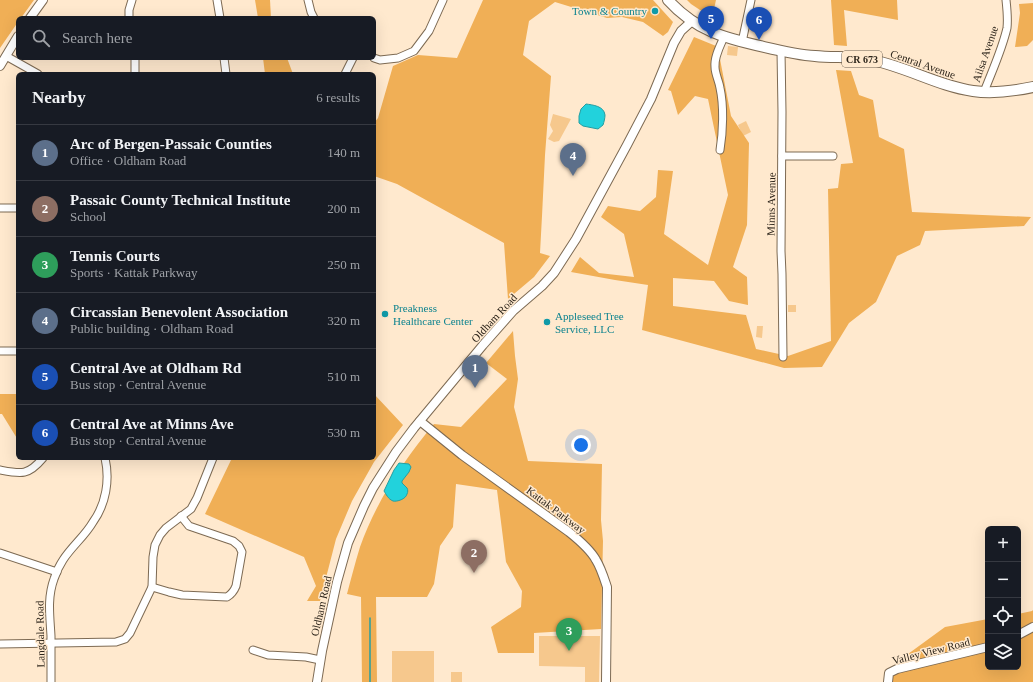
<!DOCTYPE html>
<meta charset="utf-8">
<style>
:root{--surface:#171b24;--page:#20242c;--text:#f1f3f6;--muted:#9ea1a6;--line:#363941;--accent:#0f766e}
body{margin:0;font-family:"Times New Roman",serif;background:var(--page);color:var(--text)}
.controls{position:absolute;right:12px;bottom:12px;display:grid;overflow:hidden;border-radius:6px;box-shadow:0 4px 16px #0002}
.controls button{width:36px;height:36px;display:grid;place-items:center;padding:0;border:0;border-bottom:1px solid var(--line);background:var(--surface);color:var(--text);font:20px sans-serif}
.you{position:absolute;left:581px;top:445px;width:14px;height:14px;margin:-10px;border:3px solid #fff;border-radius:50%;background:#1a73e8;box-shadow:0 0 0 6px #1a73e833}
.badge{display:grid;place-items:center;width:26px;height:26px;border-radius:50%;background:var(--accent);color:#fff;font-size:13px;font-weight:700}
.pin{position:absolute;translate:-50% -33px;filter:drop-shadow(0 1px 2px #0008)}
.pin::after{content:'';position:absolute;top:21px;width:14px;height:12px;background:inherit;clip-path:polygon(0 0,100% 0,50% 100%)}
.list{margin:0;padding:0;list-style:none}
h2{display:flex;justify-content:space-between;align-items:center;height:52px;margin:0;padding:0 16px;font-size:17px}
h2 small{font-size:13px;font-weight:400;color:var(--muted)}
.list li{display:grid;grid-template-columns:26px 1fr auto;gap:12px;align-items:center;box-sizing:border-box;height:56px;padding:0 16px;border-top:1px solid var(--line)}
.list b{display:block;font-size:15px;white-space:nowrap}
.list p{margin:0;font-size:13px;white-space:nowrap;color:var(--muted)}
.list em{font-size:13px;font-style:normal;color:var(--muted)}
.icon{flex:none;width:22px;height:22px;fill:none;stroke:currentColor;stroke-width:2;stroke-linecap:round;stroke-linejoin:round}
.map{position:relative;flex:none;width:1033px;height:682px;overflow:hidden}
.search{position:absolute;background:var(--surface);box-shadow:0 4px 16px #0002;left:16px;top:16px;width:360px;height:44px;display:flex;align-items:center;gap:10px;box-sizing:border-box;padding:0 14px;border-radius:6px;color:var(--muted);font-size:15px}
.panel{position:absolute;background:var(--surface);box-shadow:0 4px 16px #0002;left:16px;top:72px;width:360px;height:388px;border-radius:6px}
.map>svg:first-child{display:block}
.green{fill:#f6c88d}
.forest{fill:#f0af56}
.water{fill:#22d2dc;stroke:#259ea2}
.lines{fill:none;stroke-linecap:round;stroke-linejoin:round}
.stream{stroke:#259ea2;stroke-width:1.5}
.minor-casing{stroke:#7d6a53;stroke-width:9}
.tertiary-casing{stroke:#7d6a53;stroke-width:10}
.primary-casing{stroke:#7d6a53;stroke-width:12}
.minor{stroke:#fff;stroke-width:7}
.tertiary{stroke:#fff;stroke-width:8}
.primary{stroke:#fff;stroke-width:10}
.culture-dot{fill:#0f9aa8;stroke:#ffe9ce;stroke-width:1.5}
.labels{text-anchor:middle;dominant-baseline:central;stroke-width:3;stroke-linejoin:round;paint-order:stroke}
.shield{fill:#ffe9ce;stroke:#6b5f50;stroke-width:1}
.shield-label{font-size:10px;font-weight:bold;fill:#2c241a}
.culture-label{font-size:11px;fill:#0d838f;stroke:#ffe9ce;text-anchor:start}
.street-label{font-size:11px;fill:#2c241a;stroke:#ffe9ce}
</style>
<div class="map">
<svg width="1033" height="682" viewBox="0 0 1033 682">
<rect width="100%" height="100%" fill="#ffe9ce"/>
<!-- green -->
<g class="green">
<path d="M728,46L738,47L737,56L727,55Z"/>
<path d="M553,114L571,119L559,141L554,142L548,139L553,131L550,125Z"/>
<path d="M746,121L751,132L743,136L738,125Z"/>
<rect x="788" y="305" width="8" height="7"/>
<path d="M757,326H763L762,338L756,337Z"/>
<path d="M539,636H600L599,682H585V667L539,666Z"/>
<rect x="392" y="651" width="42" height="31"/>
<rect x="451" y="672" width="11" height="10"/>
</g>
<!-- forest -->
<g class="forest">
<path d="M0,0H34L21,18H18V22L0,48Z"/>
<path d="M255,0H270L271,18H258Z"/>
<path d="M483,0H653L673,22L668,32L663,36L643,22L622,17L607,18L555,2L529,21L523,55L551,76L545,155L542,216L540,253L550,256L534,277L508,299L504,243L397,184L374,176V123L378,118L393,66L418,55L457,58Z"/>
<path d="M687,0H716L712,18L691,4Z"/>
<path d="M831,0H897L898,20L844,10L847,46L834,45Z"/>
<path d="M1033,3V40L1027,46L1015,47L1020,13L1019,4Z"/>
<path d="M694,37L721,48L719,54L731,116L749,143L747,225L733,267L747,277L748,305L729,301L714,281L673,278V306L746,315L756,349L788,356L831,341L828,189L838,188L841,164L853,163L836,70L851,71L859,95L873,100L879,137L904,149L912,212L1031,217L1024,226L925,231L920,245L897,256L876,302L849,323L822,367L784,368L642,330L648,285L615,280L571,272L580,257L599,273L634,277L624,234L601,217L608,206L640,211L656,197L658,170L673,171L664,234L708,265L728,195L708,99L695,96L678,115L671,91L668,90Z"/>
<path d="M263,58H287L293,74H265Z"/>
<path d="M513,331L515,356L518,379L514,407L528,461L602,464L601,520L603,541L601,629L534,633V653H498L491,627L521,607L522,591L506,562L497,490L456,484L453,527L440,546L434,584L427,597H376L377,682H362L361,597L347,594C351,579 355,563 360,547C376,502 403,461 434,424L461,427L507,379L486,363Z"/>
<path d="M0,394H18V440L2,414H0Z"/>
<path d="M374,394L403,425L374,462L352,501L336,539L320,601H307L316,586L304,557L205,514L232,458H374Z"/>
<path d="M1033,610V682H890L894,669L908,654L945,627L988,619V667H1018V614L1032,611Z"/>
</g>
<!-- water -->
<g class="water">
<path d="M586,104C593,105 604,106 605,115C605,118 604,122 603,125L598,129L583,126L579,123V116L581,109Z"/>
<path d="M399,463L409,464L411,467L409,472L402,481V483L407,488C408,490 408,492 407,494C406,499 397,502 393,501C388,499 386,494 384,491L394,470Z"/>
</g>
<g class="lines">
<!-- stream -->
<path class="stream" d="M370,618V682"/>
<!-- minor casing -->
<g class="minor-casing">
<g id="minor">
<path d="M217,0L220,18"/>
<path d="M308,0L311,12L314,18"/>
<path d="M129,18V10L132,0"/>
<path d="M742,42L751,0"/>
<path d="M781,51L782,112L781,251L782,274L783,357"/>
<path d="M6,56L38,74"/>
<path d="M135,58V74"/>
<path d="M224,58L226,74"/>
<path d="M374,58L380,60L398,58L414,51L429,31L443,0"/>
<path d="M345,74L353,58"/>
<path d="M984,92C992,71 1002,50 1007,28C1008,19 1007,9 1006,0"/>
<path d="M720,150C723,132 724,106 720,88C719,81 715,74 715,67C714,57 720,46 724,37"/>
<path d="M782,156H833"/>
<path d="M0,208H18"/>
<path d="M0,351H18"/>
<path d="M0,470C21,474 28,476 43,458"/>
<path d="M0,553L57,572"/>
<path d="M152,587L169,592L182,595L227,597C232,594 234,591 236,586L242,552L239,546L233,541L189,526L181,516"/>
<path d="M0,644L116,642L125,639L130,633L152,587L153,557L155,545L160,535L166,528L191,509L197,498L213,458"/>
<path d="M253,650L268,655L306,657L320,660"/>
<path d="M51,682C51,667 51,652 51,636C50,617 47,598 54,579C56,573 59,566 63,560C72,546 85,536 93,522C106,504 110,480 105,458"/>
</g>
</g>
<!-- tertiary casing -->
<g class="tertiary-casing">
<g id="tertiary">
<path d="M30,18L43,0"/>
<path d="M0,66L18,36"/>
<path d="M420,421L462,455L569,532C579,540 590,549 596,560C601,568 604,578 607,587L606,682"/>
<path d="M1018,635L1033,627"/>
<path d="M317,682L322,651L337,582L348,543L364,506L373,488L396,452L414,428L483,345L513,311L542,286L554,273L576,239L627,145L651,99L674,43L681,31L692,21"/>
<path d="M888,682L889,673L897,669L988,647"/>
</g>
</g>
<!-- primary casing -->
<g class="primary-casing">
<path id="primary" d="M668,0C696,31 725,38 764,47C781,51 798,55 815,56C834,58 853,56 872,60C907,67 938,86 973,91C993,94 1014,91 1033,87"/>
</g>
<!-- minor -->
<use href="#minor" class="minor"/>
<!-- tertiary -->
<use href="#tertiary" class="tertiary"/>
<!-- primary -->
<use href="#primary" class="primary"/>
</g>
<!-- markers -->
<g class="culture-dot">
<circle cx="655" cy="11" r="4"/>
<circle cx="385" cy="314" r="4"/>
<circle cx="547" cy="322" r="4"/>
</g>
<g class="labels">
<!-- shield labels -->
<rect class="shield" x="842" y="51" width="40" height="16" rx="3"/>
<g class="shield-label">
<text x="862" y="59">CR 673</text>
</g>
<!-- culture labels -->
<g class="culture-label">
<text x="647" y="11" text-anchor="end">Town &amp; Country</text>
<text x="393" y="308">Preakness<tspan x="393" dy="13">Healthcare Center</tspan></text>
<text x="555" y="316">Appleseed Tree<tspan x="555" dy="13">Service, LLC</tspan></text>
</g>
<!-- street labels -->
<g class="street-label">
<text transform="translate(985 54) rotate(-71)">Ailsa Avenue</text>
<text transform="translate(923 64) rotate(19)">Central Avenue</text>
<text transform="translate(771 204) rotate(-89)">Minns Avenue</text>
<text transform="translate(494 318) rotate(-47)">Oldham Road</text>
<text transform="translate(556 510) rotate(37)">Kattak Parkway</text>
<text transform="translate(321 606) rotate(-77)">Oldham Road</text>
<text transform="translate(40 634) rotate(-91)">Langdale Road</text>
<text transform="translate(931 651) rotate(-14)">Valley View Road</text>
</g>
</g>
</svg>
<div class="controls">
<button>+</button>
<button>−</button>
<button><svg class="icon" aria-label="locate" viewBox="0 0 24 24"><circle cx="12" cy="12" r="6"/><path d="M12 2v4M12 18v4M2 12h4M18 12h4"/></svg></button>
<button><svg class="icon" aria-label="layers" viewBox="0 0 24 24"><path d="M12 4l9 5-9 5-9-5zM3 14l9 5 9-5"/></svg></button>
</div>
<div class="you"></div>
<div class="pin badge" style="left:475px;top:388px;background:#5c6f8a">1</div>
<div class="pin badge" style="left:474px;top:573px;background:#8d6e63">2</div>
<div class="pin badge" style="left:569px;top:651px;background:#2e9e5b">3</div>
<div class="pin badge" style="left:573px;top:176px;background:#5c6f8a">4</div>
<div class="pin badge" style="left:711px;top:39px;background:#1a4fb4">5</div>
<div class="pin badge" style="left:759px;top:40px;background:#1a4fb4">6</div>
<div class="search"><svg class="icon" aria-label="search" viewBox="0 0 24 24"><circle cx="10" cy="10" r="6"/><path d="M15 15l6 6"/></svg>Search here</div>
<section class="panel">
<h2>Nearby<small>6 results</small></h2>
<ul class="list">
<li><span class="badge" style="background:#5c6f8a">1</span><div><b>Arc of Bergen-Passaic Counties</b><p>Office · Oldham Road</p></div><em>140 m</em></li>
<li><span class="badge" style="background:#8d6e63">2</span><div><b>Passaic County Technical Institute</b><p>School</p></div><em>200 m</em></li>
<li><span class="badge" style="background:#2e9e5b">3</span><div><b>Tennis Courts</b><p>Sports · Kattak Parkway</p></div><em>250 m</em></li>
<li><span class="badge" style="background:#5c6f8a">4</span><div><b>Circassian Benevolent Association</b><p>Public building · Oldham Road</p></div><em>320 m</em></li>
<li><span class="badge" style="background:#1a4fb4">5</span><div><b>Central Ave at Oldham Rd</b><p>Bus stop · Central Avenue</p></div><em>510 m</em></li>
<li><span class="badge" style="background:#1a4fb4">6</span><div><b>Central Ave at Minns Ave</b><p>Bus stop · Central Avenue</p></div><em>530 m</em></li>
</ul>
</section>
</div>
